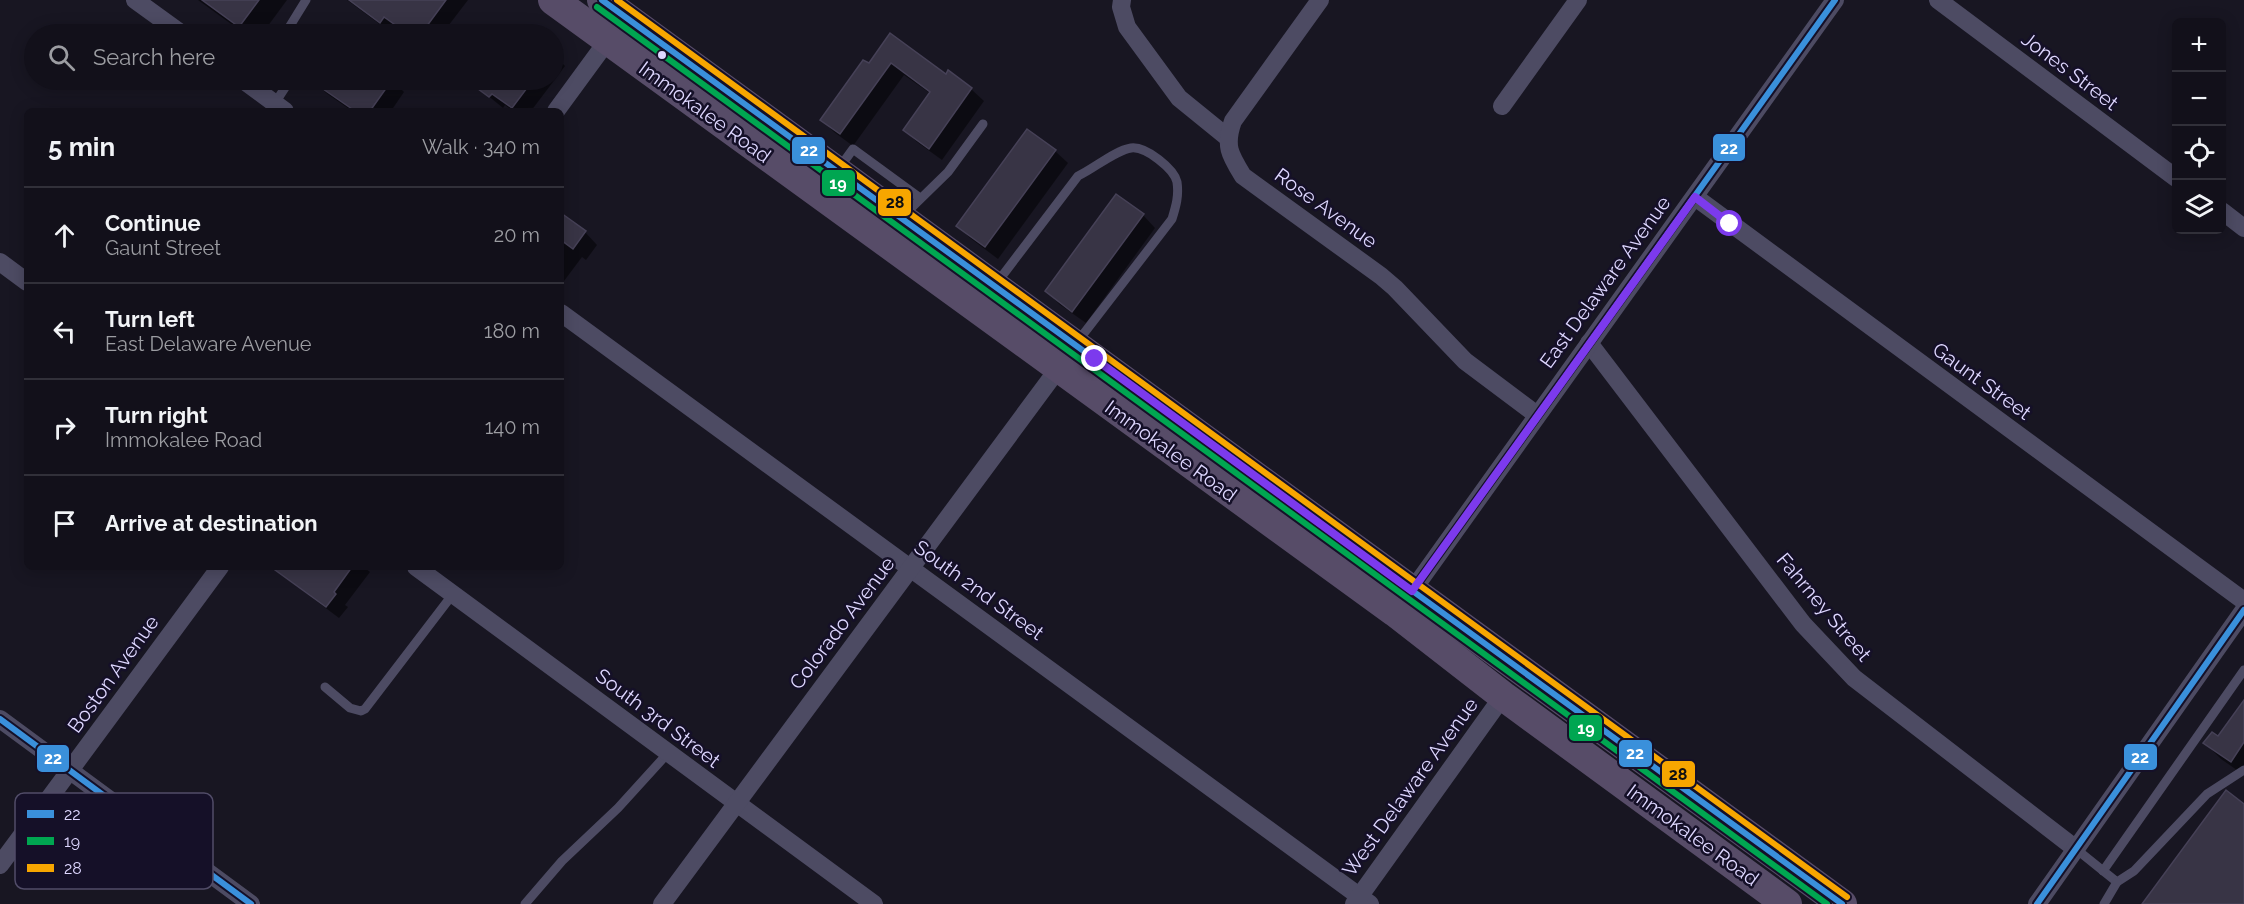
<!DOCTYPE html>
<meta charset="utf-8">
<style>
:root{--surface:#12101a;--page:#1f1e27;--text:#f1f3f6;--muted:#9c9da2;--line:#313039}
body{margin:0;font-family:Raleway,sans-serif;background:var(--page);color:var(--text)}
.controls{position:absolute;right:18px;top:18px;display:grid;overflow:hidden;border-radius:9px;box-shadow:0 3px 15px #0003}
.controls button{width:54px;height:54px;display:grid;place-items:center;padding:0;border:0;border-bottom:2px solid var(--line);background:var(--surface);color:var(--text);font:30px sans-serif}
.stop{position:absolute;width:18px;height:18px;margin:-14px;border:4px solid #7c3aed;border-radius:50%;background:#fff}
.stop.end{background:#7c3aed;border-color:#fff;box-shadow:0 2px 6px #0008}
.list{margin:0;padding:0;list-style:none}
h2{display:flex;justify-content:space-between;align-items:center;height:78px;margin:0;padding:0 24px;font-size:26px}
h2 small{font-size:20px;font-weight:400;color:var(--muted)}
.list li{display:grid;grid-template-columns:39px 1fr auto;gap:18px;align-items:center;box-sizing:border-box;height:96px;padding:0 24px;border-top:2px solid var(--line)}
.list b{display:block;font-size:22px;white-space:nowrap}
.list p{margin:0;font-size:20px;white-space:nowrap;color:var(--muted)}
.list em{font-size:20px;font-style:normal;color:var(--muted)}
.icon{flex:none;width:33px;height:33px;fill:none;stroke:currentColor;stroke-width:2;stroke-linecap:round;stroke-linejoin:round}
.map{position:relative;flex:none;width:2244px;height:904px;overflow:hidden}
.search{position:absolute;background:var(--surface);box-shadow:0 3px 15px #0003;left:24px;top:24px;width:540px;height:66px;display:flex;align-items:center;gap:15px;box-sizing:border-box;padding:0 21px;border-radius:33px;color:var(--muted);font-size:22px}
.panel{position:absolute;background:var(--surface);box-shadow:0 3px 15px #0003;left:24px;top:108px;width:540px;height:462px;border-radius:9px}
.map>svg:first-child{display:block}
.shadow{fill:#0007}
.building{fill:#383445;stroke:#464157;stroke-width:1.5}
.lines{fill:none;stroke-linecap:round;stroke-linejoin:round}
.lane{stroke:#4d4b63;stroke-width:9}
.street{stroke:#4d4b63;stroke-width:18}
.primary{stroke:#574c68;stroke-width:30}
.bus-1-casing{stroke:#151028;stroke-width:10}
.bus-2-casing{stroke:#151028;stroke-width:10}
.bus-3-casing{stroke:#151028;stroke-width:10}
.bus-1{stroke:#3a90db;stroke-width:6}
.bus-2{stroke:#00a651;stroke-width:6}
.bus-3{stroke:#f7a600;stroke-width:6}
.route{stroke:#7c3aed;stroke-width:8}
.bus-dot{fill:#ded7ff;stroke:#151028;stroke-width:2}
.labels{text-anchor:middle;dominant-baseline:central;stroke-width:5;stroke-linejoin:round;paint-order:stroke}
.street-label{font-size:20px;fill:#ded7ff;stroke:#151028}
.key{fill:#151028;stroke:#514c68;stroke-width:1.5}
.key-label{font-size:16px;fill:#ded7ff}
.line-badge{stroke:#151028;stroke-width:2}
.badge-label{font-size:16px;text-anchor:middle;font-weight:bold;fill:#fff}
.pale-badge-label{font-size:16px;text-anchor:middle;font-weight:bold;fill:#111}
</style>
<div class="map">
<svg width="2244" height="904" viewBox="0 0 2244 904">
<rect width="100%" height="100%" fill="#181622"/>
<!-- shadow -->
<g class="shadow">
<path d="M198,0H287L262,34H245Z"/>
<path d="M347,0H468L442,34H406L397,28L393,34Z"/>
<path d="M518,28L527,34H513Z"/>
<path d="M891,35L946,76L971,89L984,101L942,160L917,142L905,130L931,94L904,75L853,146L834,132L822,120L869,66Z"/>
<path d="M554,55L565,66L531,111H513L505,105L503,108L475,85L479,80H554Z"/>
<path d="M313,80H392L404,92L391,111H352L326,93Z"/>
<path d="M1055,151L1068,163L998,259L970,238L958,226Z"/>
<path d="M561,215L585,232L597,245L586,260L582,257L561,285Z"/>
<path d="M1143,215L1155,228L1086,323L1059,304L1047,291Z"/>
<path d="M271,567H364L370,572L345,605L348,607L339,618Z"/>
<path d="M2244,702V775L2221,759L2205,743L2218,738Z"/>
</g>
<!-- building -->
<g class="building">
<path d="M202,0H259L239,27Z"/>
<path d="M349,0H446L421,34H408L384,17L380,23Z"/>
<path d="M890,33L946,74L948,70L972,88L929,149L903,130L930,92L891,63L840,134L820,120L863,60L869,63Z"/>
<path d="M310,80H392L370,111H355Z"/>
<path d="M466,80H533L512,108L492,94L489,97Z"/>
<path d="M1027,129L1056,150L985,247L956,226Z"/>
<path d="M1116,194L1144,214L1072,312L1045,291Z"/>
<path d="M561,213L586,231L573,249L561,240Z"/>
<path d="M271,567H352L334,592L336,594L326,607Z"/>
<path d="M2244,700V742L2231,762L2203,743L2212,732L2218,736Z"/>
<path d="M2226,790L2244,804V904H2142Z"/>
</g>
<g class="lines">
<!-- lane -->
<g class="lane">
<path d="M285,34L306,0"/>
<path d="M275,103L290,80"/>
<path d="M840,167L853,149L920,198"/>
<path d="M905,214L948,172L983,124"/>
<path d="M996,284L1078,176C1095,168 1114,151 1131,148C1146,146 1174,169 1177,182C1179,196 1176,206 1172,219L1078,341"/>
<path d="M325,687L350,708L361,711L365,709L453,594"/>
<path d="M2076,849L2117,882L2134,871L2207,794L2244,770"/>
<path d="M2103,871L2244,670"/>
<path d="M525,904L562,861L618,808L668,753"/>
<path d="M2104,904L2117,882"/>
</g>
<!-- street -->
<g class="street">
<path d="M135,0L182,34"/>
<path d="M1122,0L1121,7L1127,27L1179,98L1227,137"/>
<path d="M1320,0L1233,121C1224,146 1230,155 1243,176L1381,276L1395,288L1465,361L1537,415"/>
<path d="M1938,0L2176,178"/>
<path d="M243,80L285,111"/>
<path d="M1502,106L1578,0"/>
<path d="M556,111L608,40"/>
<path d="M1695,197L2244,601"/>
<path d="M2222,211L2244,228"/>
<path d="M0,262L27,282"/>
<path d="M561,313L1370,904"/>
<path d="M1589,343L1803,624L1854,678L2076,849"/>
<path d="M416,567L874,904"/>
<path d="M1412,591L1835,0"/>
<path d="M0,719L251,904"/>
<path d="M0,865L220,567"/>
<path d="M662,904L1058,369"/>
<path d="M1354,904L1503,696"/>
<path d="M2037,904L2244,610"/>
</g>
<!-- primary -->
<g class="primary">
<path d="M553,0L1395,612L1503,696L1787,904"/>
<path d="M602,0L1842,904"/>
</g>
<!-- bus-1 casing -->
<g class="bus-1-casing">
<g id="bus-1">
<path d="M602,0L1842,904"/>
<path d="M1412,591L1835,0"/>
<path d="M0,719L251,904"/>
<path d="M2037,904L2244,610"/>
</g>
</g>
<!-- bus-2 casing -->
<g class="bus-2-casing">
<path id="bus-2" d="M597,7L1827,904"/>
</g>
<!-- bus-3 casing -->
<g class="bus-3-casing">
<path id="bus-3" d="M617,0L1847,897"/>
</g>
<!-- bus-1 -->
<use href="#bus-1" class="bus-1"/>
<!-- bus-2 -->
<use href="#bus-2" class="bus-2"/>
<!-- bus-3 -->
<use href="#bus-3" class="bus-3"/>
</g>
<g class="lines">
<!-- route -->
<path class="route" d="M1095,359L1412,591L1695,197L1730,224"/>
</g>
<!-- markers -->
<circle class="bus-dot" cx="662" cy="55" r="5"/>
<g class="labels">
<!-- street labels -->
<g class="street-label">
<text transform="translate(2070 71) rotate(37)">Jones Street</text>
<text transform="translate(705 112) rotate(36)">Immokalee Road</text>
<text transform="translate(1326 208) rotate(36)">Rose Avenue</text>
<text transform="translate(1605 282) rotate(-54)">East Delaware Avenue</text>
<text transform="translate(1982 381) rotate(36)">Gaunt Street</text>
<text transform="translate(1171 451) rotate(36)">Immokalee Road</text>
<text transform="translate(979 590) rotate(36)">South 2nd Street</text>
<text transform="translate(1824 607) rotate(50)">Fahrney Street</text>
<text transform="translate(842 623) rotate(-53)">Colorado Avenue</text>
<text transform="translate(113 674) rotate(-54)">Boston Avenue</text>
<text transform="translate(658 718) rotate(37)">South 3rd Street</text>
<text transform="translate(1410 787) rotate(-54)">West Delaware Avenue</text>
<text transform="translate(1693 835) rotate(36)">Immokalee Road</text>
</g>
</g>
<!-- legend -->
<rect x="15" y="793" width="198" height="96" rx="9" class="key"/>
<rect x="27" y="810" width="27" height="8" fill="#3a90db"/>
<rect x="27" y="837" width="27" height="8" fill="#00a651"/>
<rect x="27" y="864" width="27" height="8" fill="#f7a600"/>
<g class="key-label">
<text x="64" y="820">22</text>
<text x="64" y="847">19</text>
<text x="64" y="874">28</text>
</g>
<g class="line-badge">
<rect x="1712" y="133" width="34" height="29" rx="6" fill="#3a90db"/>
<rect x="791" y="136" width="35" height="29" rx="6" fill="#3a90db"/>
<rect x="821" y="169" width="35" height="28" rx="6" fill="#00a651"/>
<rect x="877" y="188" width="35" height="29" rx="6" fill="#f7a600"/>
<rect x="1568" y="714" width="35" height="28" rx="6" fill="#00a651"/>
<rect x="1618" y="739" width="35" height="29" rx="6" fill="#3a90db"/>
<rect x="2123" y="743" width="35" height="28" rx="6" fill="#3a90db"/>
<rect x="36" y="744" width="34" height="29" rx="6" fill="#3a90db"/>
<rect x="1661" y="760" width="35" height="28" rx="6" fill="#f7a600"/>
</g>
<g class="badge-label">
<text x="1729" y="154">22</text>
<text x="809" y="156">22</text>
<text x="838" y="189">19</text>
<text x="1586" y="734">19</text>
<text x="1635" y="759">22</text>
<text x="2140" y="763">22</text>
<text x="53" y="764">22</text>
</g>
<g class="pale-badge-label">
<text x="895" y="208">28</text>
<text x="1678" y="780">28</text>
</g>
</svg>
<div class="controls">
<button>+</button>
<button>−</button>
<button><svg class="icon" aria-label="locate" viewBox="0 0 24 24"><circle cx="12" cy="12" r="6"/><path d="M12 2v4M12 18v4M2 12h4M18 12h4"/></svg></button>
<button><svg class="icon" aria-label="layers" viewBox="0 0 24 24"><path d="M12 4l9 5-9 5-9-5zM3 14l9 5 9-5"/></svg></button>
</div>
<div class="stop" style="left:1730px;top:224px"></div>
<div class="stop end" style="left:1095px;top:359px"></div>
<div class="search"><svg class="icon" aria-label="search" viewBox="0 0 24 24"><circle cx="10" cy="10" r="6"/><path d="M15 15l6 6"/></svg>Search here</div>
<section class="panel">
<h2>5 min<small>Walk · 340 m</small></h2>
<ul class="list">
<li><svg class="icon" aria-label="ahead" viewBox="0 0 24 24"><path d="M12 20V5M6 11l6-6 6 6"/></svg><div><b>Continue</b><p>Gaunt Street</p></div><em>20 m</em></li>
<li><svg class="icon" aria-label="left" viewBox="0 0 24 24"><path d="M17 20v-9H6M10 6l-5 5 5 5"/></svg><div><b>Turn left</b><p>East Delaware Avenue</p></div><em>180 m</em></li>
<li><svg class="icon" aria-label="right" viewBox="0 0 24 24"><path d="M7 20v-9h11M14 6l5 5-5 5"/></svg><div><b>Turn right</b><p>Immokalee Road</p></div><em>140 m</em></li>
<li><svg class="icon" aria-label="arrive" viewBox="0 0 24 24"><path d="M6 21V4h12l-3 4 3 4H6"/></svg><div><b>Arrive at destination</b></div></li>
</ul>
</section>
</div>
